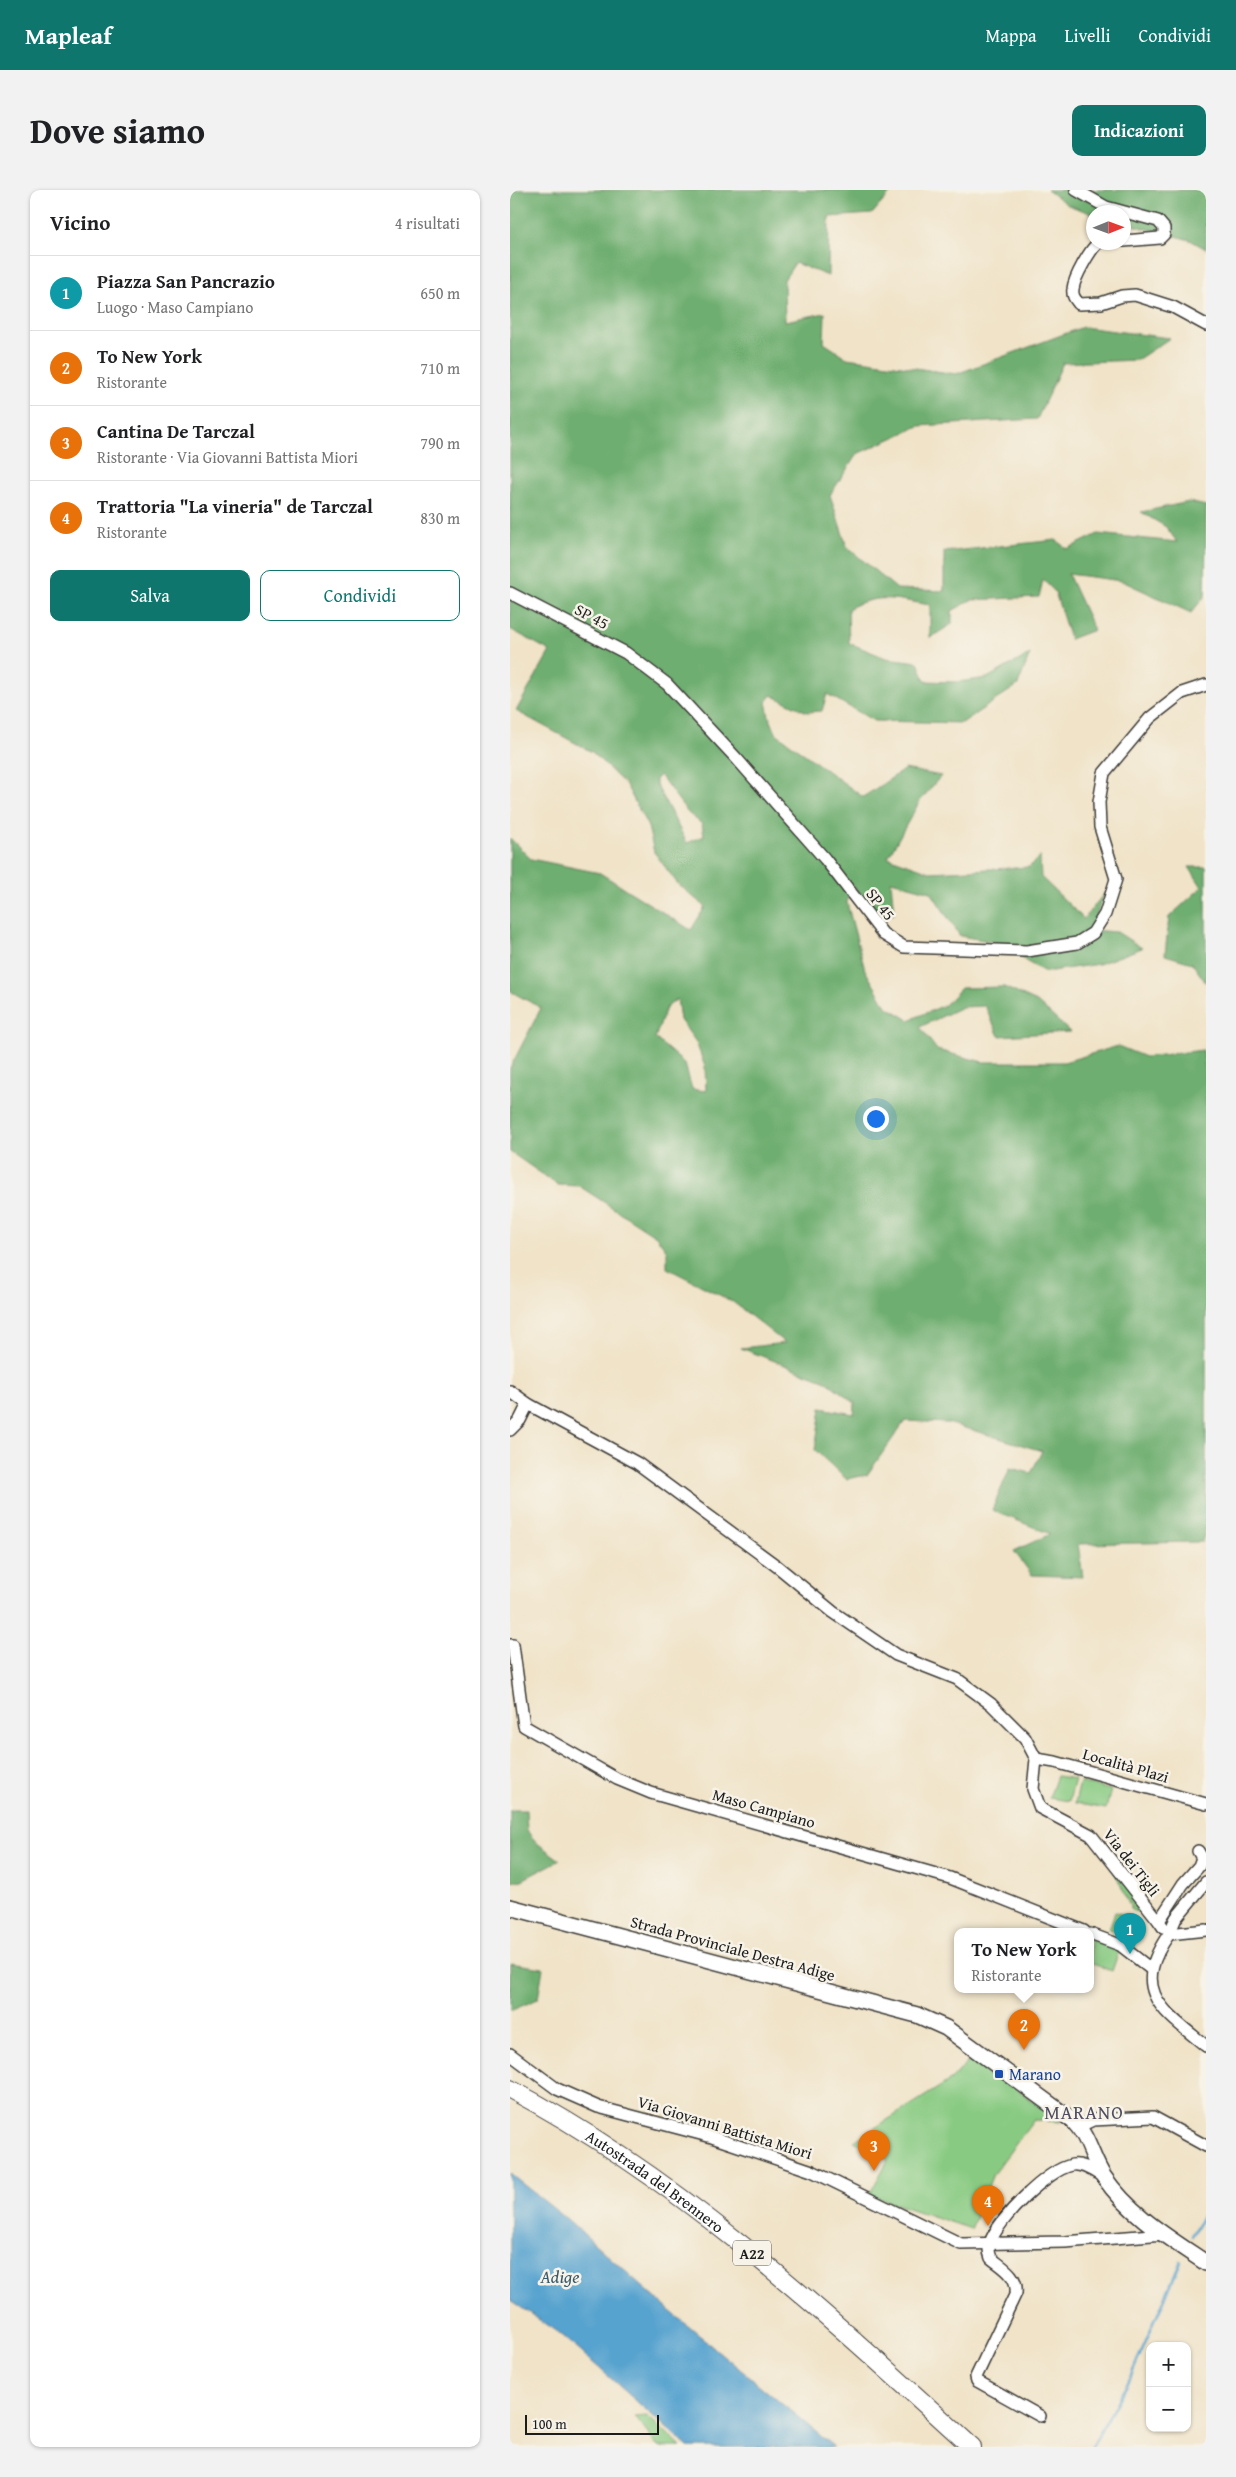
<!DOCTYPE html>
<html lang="it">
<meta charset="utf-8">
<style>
:root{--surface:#fff;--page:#f2f2f2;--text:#202124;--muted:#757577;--line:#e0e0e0;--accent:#0f766e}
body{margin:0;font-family:"Gentium Book Plus",serif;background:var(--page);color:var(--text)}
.controls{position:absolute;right:15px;bottom:15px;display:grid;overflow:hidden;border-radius:10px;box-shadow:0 1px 4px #0004}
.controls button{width:45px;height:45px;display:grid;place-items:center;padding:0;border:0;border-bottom:1px solid var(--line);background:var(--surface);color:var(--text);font:25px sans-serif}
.compass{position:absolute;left:576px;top:15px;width:45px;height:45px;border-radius:50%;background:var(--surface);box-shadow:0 1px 4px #0004;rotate:89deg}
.scale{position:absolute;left:15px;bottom:12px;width:134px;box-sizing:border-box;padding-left:5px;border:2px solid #1c1c1c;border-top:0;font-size:14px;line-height:18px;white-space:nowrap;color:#1c1c1c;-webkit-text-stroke:4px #f7f3e8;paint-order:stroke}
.you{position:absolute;left:365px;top:928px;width:18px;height:18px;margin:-12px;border:4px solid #fff;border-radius:50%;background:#1a73e8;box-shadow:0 0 0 8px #1a73e833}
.badge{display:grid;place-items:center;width:32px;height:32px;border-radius:50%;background:var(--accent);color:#fff;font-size:16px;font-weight:700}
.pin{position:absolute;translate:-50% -41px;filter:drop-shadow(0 1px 2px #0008)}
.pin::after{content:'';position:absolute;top:26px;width:18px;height:15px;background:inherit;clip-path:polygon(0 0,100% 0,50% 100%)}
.popup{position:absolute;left:444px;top:1738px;width:140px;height:65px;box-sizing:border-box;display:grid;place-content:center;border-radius:10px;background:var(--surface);filter:drop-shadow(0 1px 4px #0005);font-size:16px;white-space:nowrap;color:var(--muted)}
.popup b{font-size:19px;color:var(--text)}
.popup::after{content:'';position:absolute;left:50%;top:100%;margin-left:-10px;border:10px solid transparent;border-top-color:var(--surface)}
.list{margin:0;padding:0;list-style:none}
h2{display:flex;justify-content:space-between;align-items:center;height:65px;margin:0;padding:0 20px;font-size:21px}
h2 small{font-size:16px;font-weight:400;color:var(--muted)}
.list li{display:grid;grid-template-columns:32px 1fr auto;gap:15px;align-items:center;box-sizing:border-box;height:75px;padding:0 20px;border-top:1px solid var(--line)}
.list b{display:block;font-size:19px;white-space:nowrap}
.list p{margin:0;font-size:16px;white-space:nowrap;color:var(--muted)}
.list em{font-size:16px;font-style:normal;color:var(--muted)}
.actions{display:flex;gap:10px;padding:15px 20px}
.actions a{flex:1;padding:11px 0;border:1px solid var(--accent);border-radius:10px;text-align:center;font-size:18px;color:var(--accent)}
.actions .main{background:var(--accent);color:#fff}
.map{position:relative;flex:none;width:696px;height:2257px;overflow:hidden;border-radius:10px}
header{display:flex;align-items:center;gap:30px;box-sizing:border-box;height:70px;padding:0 25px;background:var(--accent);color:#fff}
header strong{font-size:24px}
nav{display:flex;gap:28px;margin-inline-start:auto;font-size:18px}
.intro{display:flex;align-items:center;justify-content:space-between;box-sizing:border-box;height:120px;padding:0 30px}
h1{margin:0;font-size:35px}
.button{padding:12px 22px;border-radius:10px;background:var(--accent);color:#fff;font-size:18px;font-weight:700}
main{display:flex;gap:30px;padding:0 30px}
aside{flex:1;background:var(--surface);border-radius:10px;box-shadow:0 1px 4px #0004}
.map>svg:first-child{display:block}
.green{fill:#88ca82;stroke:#52734f}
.forest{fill:#6eae70;stroke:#456546;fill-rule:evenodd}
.water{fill:#57a3cf;stroke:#3a6076}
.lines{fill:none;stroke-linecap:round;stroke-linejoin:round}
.stream{stroke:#57a3cf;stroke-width:2.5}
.minor-casing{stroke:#3c3a36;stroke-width:14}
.major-casing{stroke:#3c3a36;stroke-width:18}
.highway-casing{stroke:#3c3a36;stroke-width:20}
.minor{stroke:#fff;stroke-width:11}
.major{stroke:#fff;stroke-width:15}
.highway{stroke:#fff;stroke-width:18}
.transit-dot{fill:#1a4fb4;stroke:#f7f3e8;stroke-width:2}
.labels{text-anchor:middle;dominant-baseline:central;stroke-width:5;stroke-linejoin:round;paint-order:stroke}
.shield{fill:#f7f3e8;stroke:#5e5c59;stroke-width:1}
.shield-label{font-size:15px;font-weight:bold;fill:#1c1c1c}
.street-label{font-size:16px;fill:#1c1c1c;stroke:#f7f3e8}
.transit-label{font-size:16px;fill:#164399;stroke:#f7f3e8;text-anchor:start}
.water-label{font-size:18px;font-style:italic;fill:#37596d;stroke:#f7f3e8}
.quarter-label{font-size:19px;letter-spacing:1px;fill:#514e61;stroke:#f7f3e8}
</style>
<header>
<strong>Mapleaf</strong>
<nav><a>Mappa</a><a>Livelli</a><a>Condividi</a></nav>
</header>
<div class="intro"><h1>Dove siamo</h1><a class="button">Indicazioni</a></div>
<main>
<aside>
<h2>Vicino<small>4 risultati</small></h2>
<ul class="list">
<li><span class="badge" style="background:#0f9aa8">1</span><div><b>Piazza San Pancrazio</b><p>Luogo · Maso Campiano</p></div><em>650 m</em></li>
<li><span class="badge" style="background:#e8710a">2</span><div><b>To New York</b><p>Ristorante</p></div><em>710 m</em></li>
<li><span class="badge" style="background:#e8710a">3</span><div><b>Cantina De Tarczal</b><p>Ristorante · Via Giovanni Battista Miori</p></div><em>790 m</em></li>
<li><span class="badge" style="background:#e8710a">4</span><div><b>Trattoria &quot;La vineria&quot; de Tarczal</b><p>Ristorante</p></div><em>830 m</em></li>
</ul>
<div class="actions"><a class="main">Salva</a><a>Condividi</a></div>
</aside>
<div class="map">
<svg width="696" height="2257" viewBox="0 0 696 2257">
<rect width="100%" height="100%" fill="#f7f3e8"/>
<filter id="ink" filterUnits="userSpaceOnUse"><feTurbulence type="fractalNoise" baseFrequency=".02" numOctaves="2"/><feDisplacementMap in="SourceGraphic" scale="10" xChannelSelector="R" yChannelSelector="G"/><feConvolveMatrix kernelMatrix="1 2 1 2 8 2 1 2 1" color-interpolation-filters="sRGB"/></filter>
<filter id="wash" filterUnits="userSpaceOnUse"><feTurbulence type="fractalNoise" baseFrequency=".0096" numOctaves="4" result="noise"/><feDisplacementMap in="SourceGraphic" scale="20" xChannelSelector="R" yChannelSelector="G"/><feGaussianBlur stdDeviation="1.12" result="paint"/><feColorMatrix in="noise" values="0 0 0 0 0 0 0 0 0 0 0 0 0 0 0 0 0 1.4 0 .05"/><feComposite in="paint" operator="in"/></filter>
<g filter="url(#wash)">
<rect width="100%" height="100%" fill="#f0e3c8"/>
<!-- green -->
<g class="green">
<path d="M547,1586L565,1589L559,1611L539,1608Z"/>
<path d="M570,1592L601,1600L596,1619L565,1613Z"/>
<path d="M601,1674L642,1728L622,1720Z"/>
<path d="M605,1722L622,1727L619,1739L623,1740L622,1745L599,1739Z"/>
<path d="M580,1748L610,1758L602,1781L580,1773Z"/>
<path d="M463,1866L551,1932L524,1930L483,1984L461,2039L359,2005L378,1970L344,1951L442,1889Z"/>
<path d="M137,2226L171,2257H148L125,2227Z"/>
</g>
<!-- forest -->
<g class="forest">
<path d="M0,0H383L362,24L319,27L318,86L285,73L274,90L275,131L315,123L314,153L337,168L446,184L573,137L660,148L627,170L553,173L527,229L409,236L347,264L320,305L337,357L387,399L434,401V362L546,350L557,359L588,344L667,352L656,337L631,322L679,312L696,316L695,406L681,423L612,391L558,384L584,440L560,449L545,402L533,390L529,407L461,410L442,421V434L420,448V415C388,410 368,402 338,419L339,453L376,468L408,472L415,491L447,492L477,488L520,464L508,495L452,533L364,531L317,504L312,521L297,522L261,505L256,512L259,526L266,543L353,607L395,579L431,586L410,611L378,667L420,682L519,677L530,666L531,687L574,729L596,701L580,740L607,742L632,758L589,774L535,782L517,772L490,753L450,746L421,702L381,691L384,724L373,727L341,694L337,713L355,780L376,816L399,830L435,815L451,798L494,797L527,812L560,842L489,846L475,816L452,817L410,837L427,860L473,872H554L608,856L635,867L693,860L696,892V1338L692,1352L568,1354L573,1387L522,1385L504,1361L540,1344L482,1320L500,1278L521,1283L532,1261L438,1233L395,1231L357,1285L336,1289L305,1260L311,1218L344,1224L345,1213L316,1191L231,1158L275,1153L223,1112L157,1078V1061L146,1046L69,996L48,995L0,962V878L31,818L0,801V648L21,669L90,683L181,740L195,717L167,693L144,662L138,637L116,595L82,562L6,521L40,461L0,439ZM150,585L178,623L192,634L194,646L177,653L146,594V588ZM167,809L170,830L186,852L195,877L196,901L182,899L175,874L145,848L156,818Z"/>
<path d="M537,0H696V59L680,50L614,33V22H584L583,24L558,15Z"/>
<path d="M679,677H696V793L682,773L655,765L659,727L692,697Z"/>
<path d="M0,1620H16L17,1641L27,1653L50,1670L12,1690L0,1692Z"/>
<path d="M0,1773L33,1778L28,1809L0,1821Z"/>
</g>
<!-- water -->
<path class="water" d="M0,1984L57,2029L160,2121L324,2257H178L53,2146L0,2110Z"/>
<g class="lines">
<!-- stream -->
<g class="stream">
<path d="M682,2046L696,2019"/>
<path d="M582,2257L620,2188L671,2071"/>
</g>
</g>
</g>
<g filter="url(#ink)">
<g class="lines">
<!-- minor casing -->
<g class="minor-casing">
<g id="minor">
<path d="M566,0L596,17L648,31L654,38V44L650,48L614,51"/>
<path d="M589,52C580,59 564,88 563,99C562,106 565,109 569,114L591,113L612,106L625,105L663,117L696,135"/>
<path d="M0,403L116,463L157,494L227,569L315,669L373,744L394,757L517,761L567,753L583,743L595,724L606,689L590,637L589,612L594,583L640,528L672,503L696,495"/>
<path d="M0,1201L18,1214L127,1273L268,1377L323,1422L386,1465L447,1489L481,1514L515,1548L526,1569L523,1599L530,1618L581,1645L649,1731"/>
<path d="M0,1240L10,1230L18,1214"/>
<path d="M0,1455H3L14,1536L107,1589L141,1603L440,1688L574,1741"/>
<path d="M526,1569L545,1572L696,1614"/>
<path d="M653,1737L649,1731L673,1694L689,1676L692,1668L688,1661"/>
<path d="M696,1740L659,1744C619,1801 653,1821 696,1856"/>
<path d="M580,1744L610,1755L642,1780"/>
<path d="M659,1744L666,1728L696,1692"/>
<path d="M0,1864L47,1899L88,1917L202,1947L302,1981L451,2054L555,2052L654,2044"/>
<path d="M568,1937L583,1930L643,1927L696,1956"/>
<path d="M530,2226L467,2191L466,2187L506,2103C508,2085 493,2078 481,2068C479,2063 478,2058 480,2053C488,2029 537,1980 562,1975C573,1973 584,1982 594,1987"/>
</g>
</g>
<!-- major casing -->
<g class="major-casing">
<path id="major" d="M0,1717L407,1825L436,1838L563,1931C579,1946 582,1970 594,1987C620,2025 659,2048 696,2073"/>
</g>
<!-- highway casing -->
<g class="highway-casing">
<g id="highway">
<path id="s1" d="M0,1899C174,1991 317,2125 462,2257"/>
</g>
</g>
<!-- minor -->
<use href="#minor" class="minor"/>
<!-- major -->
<use href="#major" class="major"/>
<!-- highway -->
<use href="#highway" class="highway"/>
</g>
</g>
<!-- markers -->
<rect class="transit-dot" x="484" y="1879" width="10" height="10" rx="2.5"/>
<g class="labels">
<!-- shield labels -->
<rect class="shield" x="223" y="2050.5" width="38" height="25" rx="4"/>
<g class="shield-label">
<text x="242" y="2063">A22</text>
</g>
<!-- street labels -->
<g class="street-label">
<text transform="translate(82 426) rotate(28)">SP 45</text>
<text transform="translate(371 714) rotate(52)">SP 45</text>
<text transform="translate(616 1575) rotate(16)">Località Plazi</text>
<text transform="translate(254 1618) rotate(16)">Maso Campiano</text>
<text transform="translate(622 1672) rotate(52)">Via dei Tigli</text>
<text transform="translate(223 1758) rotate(15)">Strada Provinciale Destra Adige</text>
<text transform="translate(215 1937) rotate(17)">Via Giovanni Battista Miori</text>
<text stroke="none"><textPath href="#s1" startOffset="172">Autostrada del Brennero</textPath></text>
</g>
<!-- transit labels -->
<g class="transit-label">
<text x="499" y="1884">Marano</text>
</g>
<!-- water labels -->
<g class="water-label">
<text x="50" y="2086">Adige</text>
</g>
<!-- quarter labels -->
<g class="quarter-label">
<text x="574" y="1922">MARANO</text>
</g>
</g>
</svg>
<div class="controls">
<button>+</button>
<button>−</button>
</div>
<svg class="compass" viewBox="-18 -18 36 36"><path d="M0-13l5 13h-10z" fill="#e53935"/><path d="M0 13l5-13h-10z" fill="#757577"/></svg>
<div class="scale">100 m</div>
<div class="you"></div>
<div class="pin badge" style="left:620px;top:1764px;background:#0f9aa8">1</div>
<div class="pin badge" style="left:514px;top:1860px;background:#e8710a">2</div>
<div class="popup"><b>To New York</b>Ristorante</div>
<div class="pin badge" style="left:364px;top:1981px;background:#e8710a">3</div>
<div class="pin badge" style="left:478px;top:2036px;background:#e8710a">4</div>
</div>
</main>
